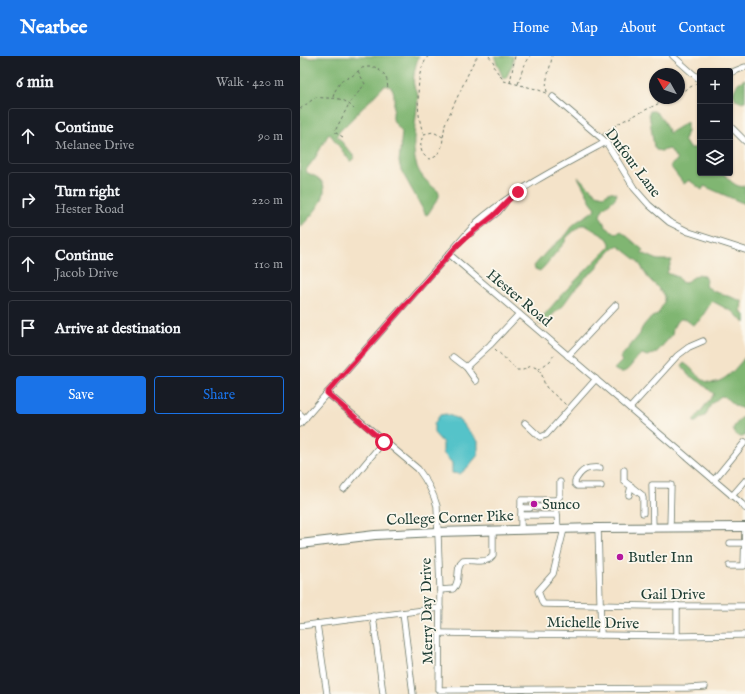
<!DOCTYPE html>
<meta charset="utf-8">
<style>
:root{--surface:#171b24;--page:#20242c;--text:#f1f3f6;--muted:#9ea1a6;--line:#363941;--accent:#1a73e8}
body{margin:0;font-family:"IM FELL English",serif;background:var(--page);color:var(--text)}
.controls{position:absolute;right:12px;top:12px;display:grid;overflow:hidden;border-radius:4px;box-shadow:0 1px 3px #0004}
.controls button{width:36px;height:36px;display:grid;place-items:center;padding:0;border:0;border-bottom:1px solid var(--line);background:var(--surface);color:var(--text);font:20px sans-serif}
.compass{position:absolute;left:349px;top:12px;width:36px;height:36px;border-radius:50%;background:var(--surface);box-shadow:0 1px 3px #0004;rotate:310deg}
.stop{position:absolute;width:12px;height:12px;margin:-9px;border:3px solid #e11d48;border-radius:50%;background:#fff}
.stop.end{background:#e11d48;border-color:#fff;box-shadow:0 1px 4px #0008}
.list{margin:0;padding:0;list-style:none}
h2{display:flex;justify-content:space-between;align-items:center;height:52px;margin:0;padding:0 16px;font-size:17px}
h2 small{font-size:13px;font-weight:400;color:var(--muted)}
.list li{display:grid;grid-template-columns:26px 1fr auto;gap:12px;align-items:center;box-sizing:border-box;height:56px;margin:0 8px 8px;padding:0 8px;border:1px solid var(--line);border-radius:4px}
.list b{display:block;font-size:15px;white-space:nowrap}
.list p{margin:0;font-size:13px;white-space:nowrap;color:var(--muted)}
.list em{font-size:13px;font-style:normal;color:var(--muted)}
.actions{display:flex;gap:8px;padding:12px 16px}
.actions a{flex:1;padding:9px 0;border:1px solid var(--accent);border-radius:4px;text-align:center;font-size:14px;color:var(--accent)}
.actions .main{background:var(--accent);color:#fff}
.icon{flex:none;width:22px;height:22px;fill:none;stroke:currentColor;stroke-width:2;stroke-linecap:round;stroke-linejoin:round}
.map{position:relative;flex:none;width:445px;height:638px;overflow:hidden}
header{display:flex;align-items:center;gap:24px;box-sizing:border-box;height:56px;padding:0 20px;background:var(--accent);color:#fff}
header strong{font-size:19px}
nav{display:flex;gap:22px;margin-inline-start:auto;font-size:14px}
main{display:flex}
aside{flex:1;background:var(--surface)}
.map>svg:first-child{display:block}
.forest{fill:#80b672;stroke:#507a53}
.water{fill:#55c3c9;stroke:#3a807e}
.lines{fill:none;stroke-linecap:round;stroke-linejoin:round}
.minor-casing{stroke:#6a7768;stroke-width:7}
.highway-casing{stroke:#6a7768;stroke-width:10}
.path{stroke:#6a7768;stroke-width:1;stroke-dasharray:3 3;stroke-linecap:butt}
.minor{stroke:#fff;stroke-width:5.5}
.highway{stroke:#fff;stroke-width:8}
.route{stroke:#e11d48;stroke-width:5}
.poi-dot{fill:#b5179e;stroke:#fbf7ec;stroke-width:1.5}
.labels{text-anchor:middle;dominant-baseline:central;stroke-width:3.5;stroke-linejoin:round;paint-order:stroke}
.street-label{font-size:15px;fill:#1f3d34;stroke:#fbf7ec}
.poi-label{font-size:15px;fill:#1f3d34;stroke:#fbf7ec;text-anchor:start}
</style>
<header>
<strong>Nearbee</strong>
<nav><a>Home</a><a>Map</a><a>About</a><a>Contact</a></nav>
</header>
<main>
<aside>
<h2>6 min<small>Walk · 420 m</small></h2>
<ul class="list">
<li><svg class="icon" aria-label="ahead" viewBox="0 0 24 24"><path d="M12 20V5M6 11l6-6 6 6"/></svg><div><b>Continue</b><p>Melanee Drive</p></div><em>90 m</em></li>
<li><svg class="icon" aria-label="right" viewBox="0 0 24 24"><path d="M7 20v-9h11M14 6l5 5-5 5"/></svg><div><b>Turn right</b><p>Hester Road</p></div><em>220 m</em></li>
<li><svg class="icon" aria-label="ahead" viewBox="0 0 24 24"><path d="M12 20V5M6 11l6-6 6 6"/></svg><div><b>Continue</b><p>Jacob Drive</p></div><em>110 m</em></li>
<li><svg class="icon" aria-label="arrive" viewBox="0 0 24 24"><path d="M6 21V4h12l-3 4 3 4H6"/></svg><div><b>Arrive at destination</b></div></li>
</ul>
<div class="actions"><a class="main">Save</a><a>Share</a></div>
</aside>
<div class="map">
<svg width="445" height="638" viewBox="0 0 445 638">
<rect width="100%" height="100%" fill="#fbf7ec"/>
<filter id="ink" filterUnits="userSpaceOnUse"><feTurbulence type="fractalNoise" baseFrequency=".025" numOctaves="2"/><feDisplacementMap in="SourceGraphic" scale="8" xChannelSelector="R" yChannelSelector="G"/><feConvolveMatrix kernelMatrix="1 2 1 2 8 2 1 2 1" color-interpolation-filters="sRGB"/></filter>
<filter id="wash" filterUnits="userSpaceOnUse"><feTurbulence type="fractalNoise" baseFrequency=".012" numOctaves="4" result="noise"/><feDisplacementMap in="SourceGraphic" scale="16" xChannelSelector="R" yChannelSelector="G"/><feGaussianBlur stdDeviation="0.9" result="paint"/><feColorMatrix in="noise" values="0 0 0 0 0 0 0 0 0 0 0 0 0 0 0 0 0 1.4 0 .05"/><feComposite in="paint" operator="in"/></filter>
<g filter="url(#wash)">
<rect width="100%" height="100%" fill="#f4e3c9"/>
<!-- forest -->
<g class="forest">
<path d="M18,0H119C116,6 112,23 114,30C115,34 118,36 118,41C117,62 108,97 120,117C125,125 132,130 139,136V141L128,158L126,159L101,114L99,106L102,76C100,72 94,68 93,63C92,55 100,26 84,30L39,76L37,80L55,102L52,105H50L30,78L28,79L15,102L5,115C9,119 20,120 23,128C29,144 9,161 0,172V1L13,2Z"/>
<path d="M194,0H213V7L206,22H203Z"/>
<path d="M445,23V45L440,46L436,44L433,37L438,27Z"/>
<path d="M350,55H354C362,60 365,68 369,77L387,66V75L384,84L389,92H398L400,97V117H423C429,123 436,133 445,130V148L404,130L402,134L389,124L384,128L370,110L377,104L370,93L361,95L356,94L354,91L349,57Z"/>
<path d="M278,121L297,138L303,140C308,138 311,133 317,138C315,147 302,148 300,160L306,171L316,178L321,175L343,194L342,197L358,204H372L367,217L378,221L381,226L384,227L399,218L405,221L407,225L405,230L409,232L413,235L442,245L441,256L445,259V267L433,256L412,245L400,264L393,269L385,263H381L377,265L373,272L372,279L356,297L347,300L342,298C332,303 328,324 314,313L322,305L320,302L340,278C341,270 350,261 357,259L364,247V240L359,233L348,222L338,205L320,191L317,190L313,192L299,207L297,213L287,220L274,234L263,249L243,268H239V265L264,236L310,190V187L307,182L285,169H281L267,181L265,186L243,212L240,215L235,213L234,210L248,194L266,179L275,167L295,154L296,152L291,146Z"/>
<path d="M445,301V354L434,349L425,341L421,340L411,348L405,360L402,361L396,366H394V364L414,338L400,326L388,319L382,309L384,307C391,311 396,319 403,324C420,334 436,312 445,301Z"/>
<path d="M445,358V380C439,383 435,379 433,373L435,369Z"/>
</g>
<!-- water -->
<path class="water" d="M146,358L158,363L178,385V399L167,412L160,418L152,417V407L143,397V387L134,377V368L140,359Z"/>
</g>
<g filter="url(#ink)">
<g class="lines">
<!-- minor casing -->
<g class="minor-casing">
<g id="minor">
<path d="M373,0L400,24"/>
<path d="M430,17L445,11"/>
<path d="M253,41L306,86L334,132L349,149L369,166L389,176L445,194"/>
<path d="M430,70L445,85"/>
<path d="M171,177L198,156L205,147"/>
<path d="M149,198L442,448L445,452"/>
<path d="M268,300L316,249"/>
<path d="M153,301L166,311L176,325"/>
<path d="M166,311L190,289L219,258"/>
<path d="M27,337L118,413C127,425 133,436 137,450L140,534L139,634L388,632L405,631"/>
<path d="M330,352L377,300L389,291L403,285"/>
<path d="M0,358L5,363"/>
<path d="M225,367L240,381L246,379L296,323"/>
<path d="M0,368L177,166C216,133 261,110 306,86"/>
<path d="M300,412C287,411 282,413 275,425V428L277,430H301"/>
<path d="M324,414V425L342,439L343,442V457"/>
<path d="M414,424L445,386"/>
<path d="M44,433L84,385"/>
<path d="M329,439L331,430"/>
<path d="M432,440L445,425"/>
<path d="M256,444L260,440V426"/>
<path d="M237,451H256"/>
<path d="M221,452H230"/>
<path d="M221,459H257"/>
<path d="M298,472L301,579"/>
<path d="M353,472L352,429H371L370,471"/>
<path d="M264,473L253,518L238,535L243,548L349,550H445"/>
<path d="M221,474V444H256L258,473"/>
<path d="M430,487H444"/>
<path d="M429,510H444L445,471"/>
<path d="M140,534L153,533C162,525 154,512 163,505C172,503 188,509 193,499V475"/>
<path d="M103,557L113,638"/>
<path d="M73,560L83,638"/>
<path d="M17,568L27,638"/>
<path d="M0,570L140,552"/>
<path d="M140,577L377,580L445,579"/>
<path d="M377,580V549"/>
</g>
</g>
<!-- highway casing -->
<g class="highway-casing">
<path id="highway" d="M0,488L75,479L137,476L298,472L445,471"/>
</g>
<!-- path -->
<g class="path">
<path d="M189,0L194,7L193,10L204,25L236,33L249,38"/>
<path d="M210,27L215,0"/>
<path d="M218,28L223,12L230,0"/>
<path d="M247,36C244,24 251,12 252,0"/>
<path d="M379,37L396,28"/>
<path d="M33,41L35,35L41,25L52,20L62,12L67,11H75L84,18L87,24L88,34"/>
<path d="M0,53L16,41C33,44 41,38 54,53"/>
<path d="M303,77L323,65L370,42"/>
<path d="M124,78C117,65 117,33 120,18C121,12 125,5 128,0"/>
<path d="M43,81L36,77L35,75L49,48L65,28L58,15"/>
<path d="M143,81L133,76L124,78C119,87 119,98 129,103L135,101L139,96L142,90L145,68L174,5L178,0"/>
<path d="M195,293L217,314H223L231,310C246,314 240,323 247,332C253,338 260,343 266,349"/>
<path d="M239,313L250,305L254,299"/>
</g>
<!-- minor -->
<use href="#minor" class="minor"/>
<!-- highway -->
<use href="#highway" class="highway"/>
</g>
</g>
<g class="lines" filter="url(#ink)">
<!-- route -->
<path class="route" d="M84,386L27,337L155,192C166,180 180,171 193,160C202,152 208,143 218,136"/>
</g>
<!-- markers -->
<g class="poi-dot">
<circle cx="234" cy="448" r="4"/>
<circle cx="320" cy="501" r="4"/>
</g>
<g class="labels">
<!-- street labels -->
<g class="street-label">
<text transform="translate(333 107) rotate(53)">Dufour Lane</text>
<text transform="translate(219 242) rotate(40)">Hester Road</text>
<text transform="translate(150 462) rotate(-2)">College Corner Pike</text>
<text x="373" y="538">Gail Drive</text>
<text transform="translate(127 555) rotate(-91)">Merry Day Drive</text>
<text transform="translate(293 567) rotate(1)">Michelle Drive</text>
</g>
<!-- poi labels -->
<g class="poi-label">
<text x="242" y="448">Sunco</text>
<text x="328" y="501">Butler Inn</text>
</g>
</g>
</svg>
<div class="controls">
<button>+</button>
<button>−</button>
<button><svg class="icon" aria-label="layers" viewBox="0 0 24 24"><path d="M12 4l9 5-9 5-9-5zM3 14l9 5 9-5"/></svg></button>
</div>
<svg class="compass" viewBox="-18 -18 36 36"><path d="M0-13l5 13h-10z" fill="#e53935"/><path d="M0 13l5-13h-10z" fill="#9ea1a6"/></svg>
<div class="stop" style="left:84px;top:386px"></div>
<div class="stop end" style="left:218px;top:136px"></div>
</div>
</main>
